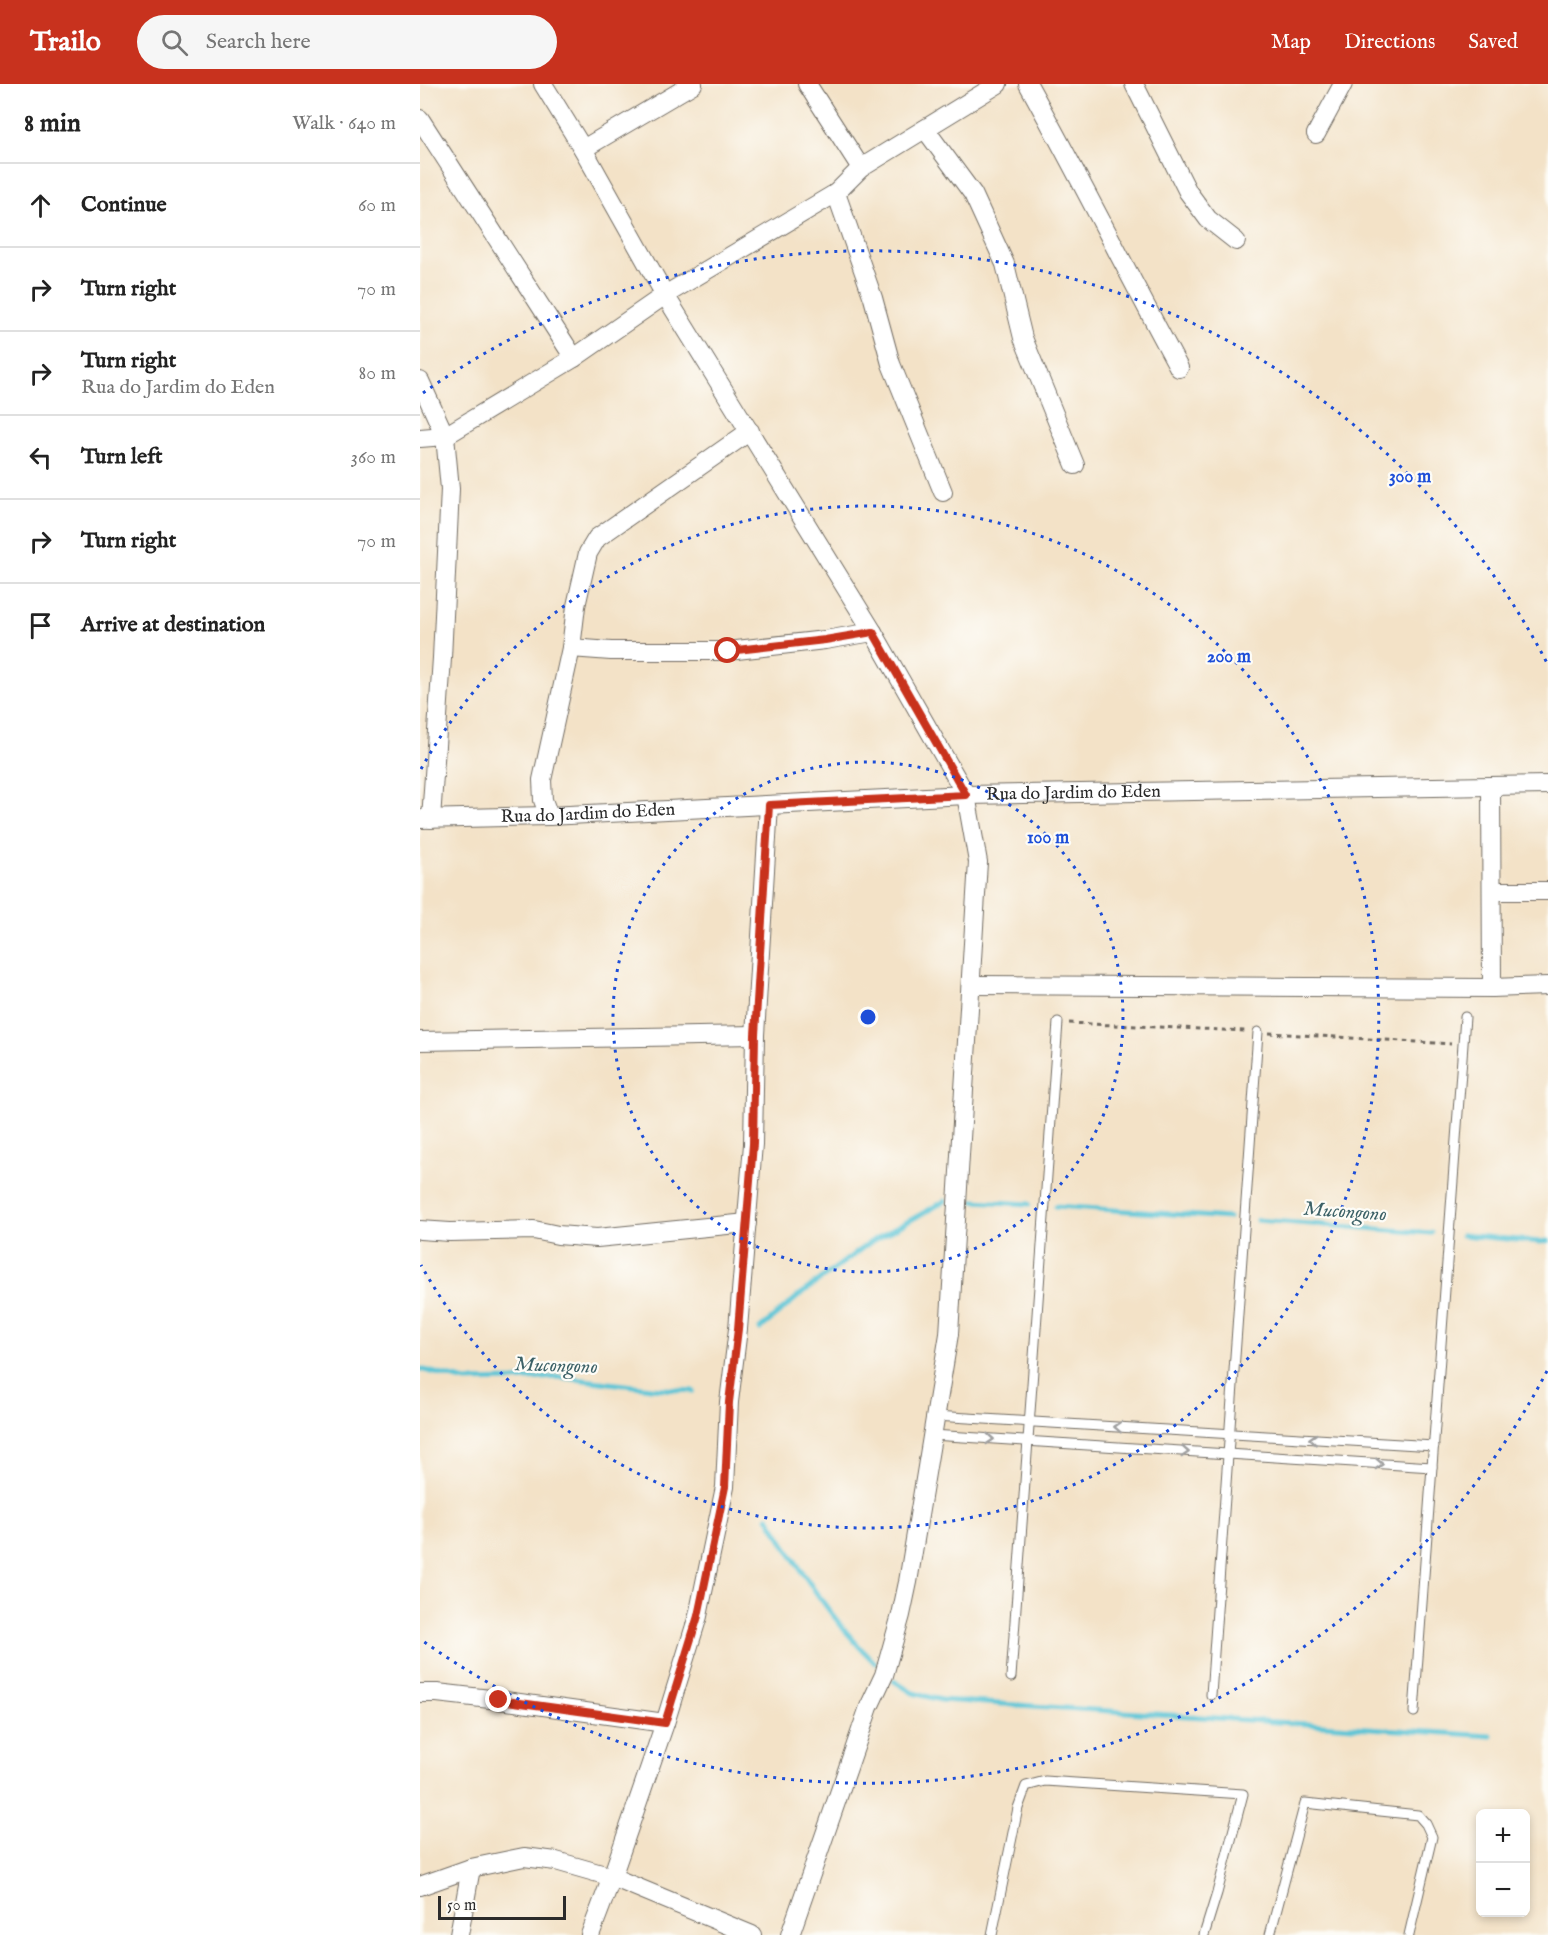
<!DOCTYPE html>
<meta charset="utf-8">
<style>
:root{--surface:#fff;--page:#f6f6f6;--text:#222;--muted:#767676;--line:#e0e0e0;--accent:#c8321e}
body{margin:0;font-family:"IM FELL English",serif;background:var(--page);color:var(--text)}
.controls{position:absolute;right:18px;bottom:18px;display:grid;overflow:hidden;border-radius:9px;box-shadow:0 3px 9px #0003}
.controls button{width:54px;height:54px;display:grid;place-items:center;padding:0;border:0;border-bottom:2px solid var(--line);background:var(--surface);color:var(--text);font:30px sans-serif}
.scale{position:absolute;left:18px;bottom:15px;width:128px;box-sizing:border-box;padding-left:6px;border:3px solid #2b2b2b;border-top:0;font-size:16px;line-height:21px;white-space:nowrap;color:#2b2b2b;-webkit-text-stroke:4px #fdfcf7;paint-order:stroke}
.stop{position:absolute;width:18px;height:18px;margin:-14px;border:4px solid #c8321e;border-radius:50%;background:#fff}
.stop.end{background:#c8321e;border-color:#fff;box-shadow:0 2px 6px #0008}
.list{margin:0;padding:0;list-style:none}
h2{display:flex;justify-content:space-between;align-items:center;height:78px;margin:0;padding:0 24px;font-size:26px}
h2 small{font-size:20px;font-weight:400;color:var(--muted)}
.list li{display:grid;grid-template-columns:39px 1fr auto;gap:18px;align-items:center;box-sizing:border-box;height:84px;padding:0 24px;border-top:2px solid var(--line)}
.list b{display:block;font-size:22px;white-space:nowrap}
.list p{margin:0;font-size:20px;white-space:nowrap;color:var(--muted)}
.list em{font-size:20px;font-style:normal;color:var(--muted)}
.icon{flex:none;width:33px;height:33px;fill:none;stroke:currentColor;stroke-width:2;stroke-linecap:round;stroke-linejoin:round}
.map{position:relative;flex:none;width:1128px;height:1851px;overflow:hidden}
header{display:flex;align-items:center;gap:36px;box-sizing:border-box;height:84px;padding:0 30px;background:var(--accent);color:#fff}
header strong{font-size:28px}
nav{display:flex;gap:33px;margin-inline-start:auto;font-size:21px}
.search{width:420px;height:54px;background:var(--page);display:flex;align-items:center;gap:15px;box-sizing:border-box;padding:0 21px;border-radius:33px;color:var(--muted);font-size:22px}
main{display:flex}
aside{flex:1;background:var(--surface)}
.map>svg:first-child{display:block}
.lines{fill:none;stroke-linecap:round;stroke-linejoin:round}
.stream{stroke:#5bc5d6;stroke-width:5}
.lane-casing{stroke:#716b62;stroke-width:11}
.street-casing{stroke:#716b62;stroke-width:20}
.path{stroke:#716b62;stroke-width:3;stroke-dasharray:4.5 4.5;stroke-linecap:butt}
.lane{stroke:#fff;stroke-width:9}
.street{stroke:#fff;stroke-width:18}
.oneway{stroke:#a0a0a0}
.route{stroke:#c8321e;stroke-width:8}
.ring{fill:none;stroke:#1d4ed8;stroke-width:3;stroke-dasharray:3 6}
.labels{text-anchor:middle;dominant-baseline:central;stroke-width:4.5;stroke-linejoin:round;paint-order:stroke}
.street-label{font-size:18px;fill:#2b2b2b;stroke:#fdfcf7}
.water-label{font-size:20px;font-style:italic;fill:#3c6167;stroke:#fdfcf7}
.centre{fill:#1d4ed8;stroke:#fdfcf7;stroke-width:3}
.ring-label{font-size:18px;text-anchor:middle;font-weight:bold;fill:#1d4ed8;stroke:#fdfcf7;stroke-width:4.5;stroke-linejoin:round;paint-order:stroke}
</style>
<header>
<strong>Trailo</strong>
<div class="search"><svg class="icon" aria-label="search" viewBox="0 0 24 24"><circle cx="10" cy="10" r="6"/><path d="M15 15l6 6"/></svg>Search here</div>
<nav><a>Map</a><a>Directions</a><a>Saved</a></nav>
</header>
<main>
<aside>
<h2>8 min<small>Walk · 640 m</small></h2>
<ul class="list">
<li><svg class="icon" aria-label="ahead" viewBox="0 0 24 24"><path d="M12 20V5M6 11l6-6 6 6"/></svg><div><b>Continue</b></div><em>60 m</em></li>
<li><svg class="icon" aria-label="right" viewBox="0 0 24 24"><path d="M7 20v-9h11M14 6l5 5-5 5"/></svg><div><b>Turn right</b></div><em>70 m</em></li>
<li><svg class="icon" aria-label="right" viewBox="0 0 24 24"><path d="M7 20v-9h11M14 6l5 5-5 5"/></svg><div><b>Turn right</b><p>Rua do Jardim do Eden</p></div><em>80 m</em></li>
<li><svg class="icon" aria-label="left" viewBox="0 0 24 24"><path d="M17 20v-9H6M10 6l-5 5 5 5"/></svg><div><b>Turn left</b></div><em>360 m</em></li>
<li><svg class="icon" aria-label="right" viewBox="0 0 24 24"><path d="M7 20v-9h11M14 6l5 5-5 5"/></svg><div><b>Turn right</b></div><em>70 m</em></li>
<li><svg class="icon" aria-label="arrive" viewBox="0 0 24 24"><path d="M6 21V4h12l-3 4 3 4H6"/></svg><div><b>Arrive at destination</b></div></li>
</ul>
</aside>
<div class="map">
<svg width="1128" height="1851" viewBox="0 0 1128 1851">
<rect width="100%" height="100%" fill="#fdfcf7"/>
<filter id="ink" filterUnits="userSpaceOnUse"><feTurbulence type="fractalNoise" baseFrequency=".0167" numOctaves="2"/><feDisplacementMap in="SourceGraphic" scale="12" xChannelSelector="R" yChannelSelector="G"/><feConvolveMatrix kernelMatrix="1 2 1 2 8 2 1 2 1" color-interpolation-filters="sRGB"/></filter>
<filter id="wash" filterUnits="userSpaceOnUse"><feTurbulence type="fractalNoise" baseFrequency=".008" numOctaves="4" result="noise"/><feDisplacementMap in="SourceGraphic" scale="24" xChannelSelector="R" yChannelSelector="G"/><feGaussianBlur stdDeviation="1.35" result="paint"/><feColorMatrix in="noise" values="0 0 0 0 0 0 0 0 0 0 0 0 0 0 0 0 0 1.4 0 .05"/><feComposite in="paint" operator="in"/></filter>
<g filter="url(#wash)">
<rect width="100%" height="100%" fill="#f3e2c7"/>
<g class="lines">
<!-- stream -->
<g class="stream">
<path d="M554,1117L609,1120"/>
<path d="M636,1122L809,1134"/>
<path d="M837,1136L1011,1149"/>
<path d="M1042,1151L1121,1158L1128,1157"/>
<path d="M340,1245L381,1210L449,1159L525,1117"/>
<path d="M0,1285L46,1297L93,1296L138,1293L231,1304L273,1307"/>
<path d="M348,1433C379,1485 411,1536 455,1579"/>
<path d="M474,1597L493,1609L521,1616L1071,1652"/>
</g>
</g>
</g>
<g filter="url(#ink)">
<g class="lines">
<!-- lane casing -->
<g class="lane-casing">
<g id="lane">
<path d="M515,1332L1014,1362"/>
<path d="M512,1351L1012,1383"/>
<path d="M591,1593L638,938"/>
<path d="M791,1611L838,948"/>
<path d="M994,1628L1045,933"/>
<path d="M572,1851L598,1724L606,1702L625,1697L823,1710L797,1809L784,1851"/>
<path d="M850,1851L885,1719L998,1731L1006,1740L1012,1753L989,1851"/>
</g>
</g>
<!-- street casing -->
<g class="street-casing">
<g id="street">
<path d="M123,0L163,65L245,211L453,548L546,711L558,778L529,1250L488,1498L481,1531L464,1591L449,1623L370,1851"/>
<path d="M387,0L441,84"/>
<path d="M608,0C660,94 708,190 759,284"/>
<path d="M714,0L768,108L788,135L816,157"/>
<path d="M0,35L154,274"/>
<path d="M505,45L553,110L585,180L603,254L655,381"/>
<path d="M896,50L923,0"/>
<path d="M163,65L273,0"/>
<path d="M416,109L453,214L471,280L523,408"/>
<path d="M0,297L25,352L30,405L22,574L11,735"/>
<path d="M330,347L177,454L168,469L156,522L151,564L191,567H308L405,556L453,548"/>
<path d="M0,354L25,352L154,274L245,211L416,109L441,84L578,0"/>
<path d="M1071,702L1072,904"/>
<path d="M129,732L123,716L122,696L151,564"/>
<path id="s1" d="M0,735L129,732L546,711L1128,701"/>
<path d="M1072,807H1128"/>
<path d="M552,901L1072,904L1128,902"/>
<path d="M0,957L335,951"/>
<path d="M0,1146L30,1148L114,1146L138,1151L177,1154L327,1139"/>
<path d="M0,1609H17L79,1616L245,1639"/>
<path d="M0,1802L51,1784L104,1773L136,1777L192,1793L332,1851"/>
<path d="M39,1851L51,1784"/>
<path d="M170,1851L192,1793L245,1639L278,1532L305,1403L309,1318L318,1245L333,1060L335,951L349,721"/>
</g>
</g>
<!-- path -->
<g class="path">
<path d="M649,939L825,947"/>
<path d="M849,949L1031,960"/>
</g>
<!-- lane -->
<use href="#lane" class="lane"/>
<!-- street -->
<use href="#street" class="street"/>
</g>
<!-- one-way arrows -->
<defs><path id="oneway-chevron" d="M-2-3.5L2.5 0L-2 3.5" fill="none" stroke-width="1.6" stroke-linecap="round" stroke-linejoin="round" transform="scale(1.5)"/></defs>
<g class="oneway">
<use href="#oneway-chevron" transform="translate(698 1343) rotate(-177)"/>
<use href="#oneway-chevron" transform="translate(570 1355) rotate(4)"/>
<use href="#oneway-chevron" transform="translate(893 1355) rotate(-177)"/>
<use href="#oneway-chevron" transform="translate(765 1368) rotate(4)"/>
<use href="#oneway-chevron" transform="translate(959 1380) rotate(3)"/>
</g>
</g>
<g class="lines" filter="url(#ink)">
<!-- route -->
<path class="route" d="M79,1616L245,1639L278,1532L305,1403L309,1318L318,1245L333,1060L335,951L349,721L546,711L453,548L405,556L308,567"/>
</g>
<!-- distance rings -->
<g class="ring">
<circle cx="448" cy="933" r="255"/>
<path d="M1 685A511 511 0 1 1 1 1181"/>
<path d="M1127 1287A766 766 0 0 1 3 1557M3 309A766 766 0 0 1 1127 579"/>
</g>
<g class="labels">
<!-- street labels -->
<g class="street-label">
<text stroke="none"><textPath href="#s1" startOffset="654">Rua do Jardim do Eden</textPath></text>
<text stroke="none"><textPath href="#s1" startOffset="168">Rua do Jardim do Eden</textPath></text>
</g>
<!-- water labels -->
<g class="water-label">
<text transform="translate(925 1128) rotate(4)">Mucongono</text>
<text transform="translate(136 1282) rotate(2)">Mucongono</text>
</g>
</g>
<circle cx="448" cy="933" r="9" class="centre"/>
<g class="ring-label">
<text x="990" y="398">300 m</text>
<text x="809" y="578">200 m</text>
<text x="628" y="759">100 m</text>
</g>
</svg>
<div class="controls">
<button>+</button>
<button>−</button>
</div>
<div class="scale">50 m</div>
<div class="stop" style="left:308px;top:567px"></div>
<div class="stop end" style="left:79px;top:1616px"></div>
</div>
</main>
